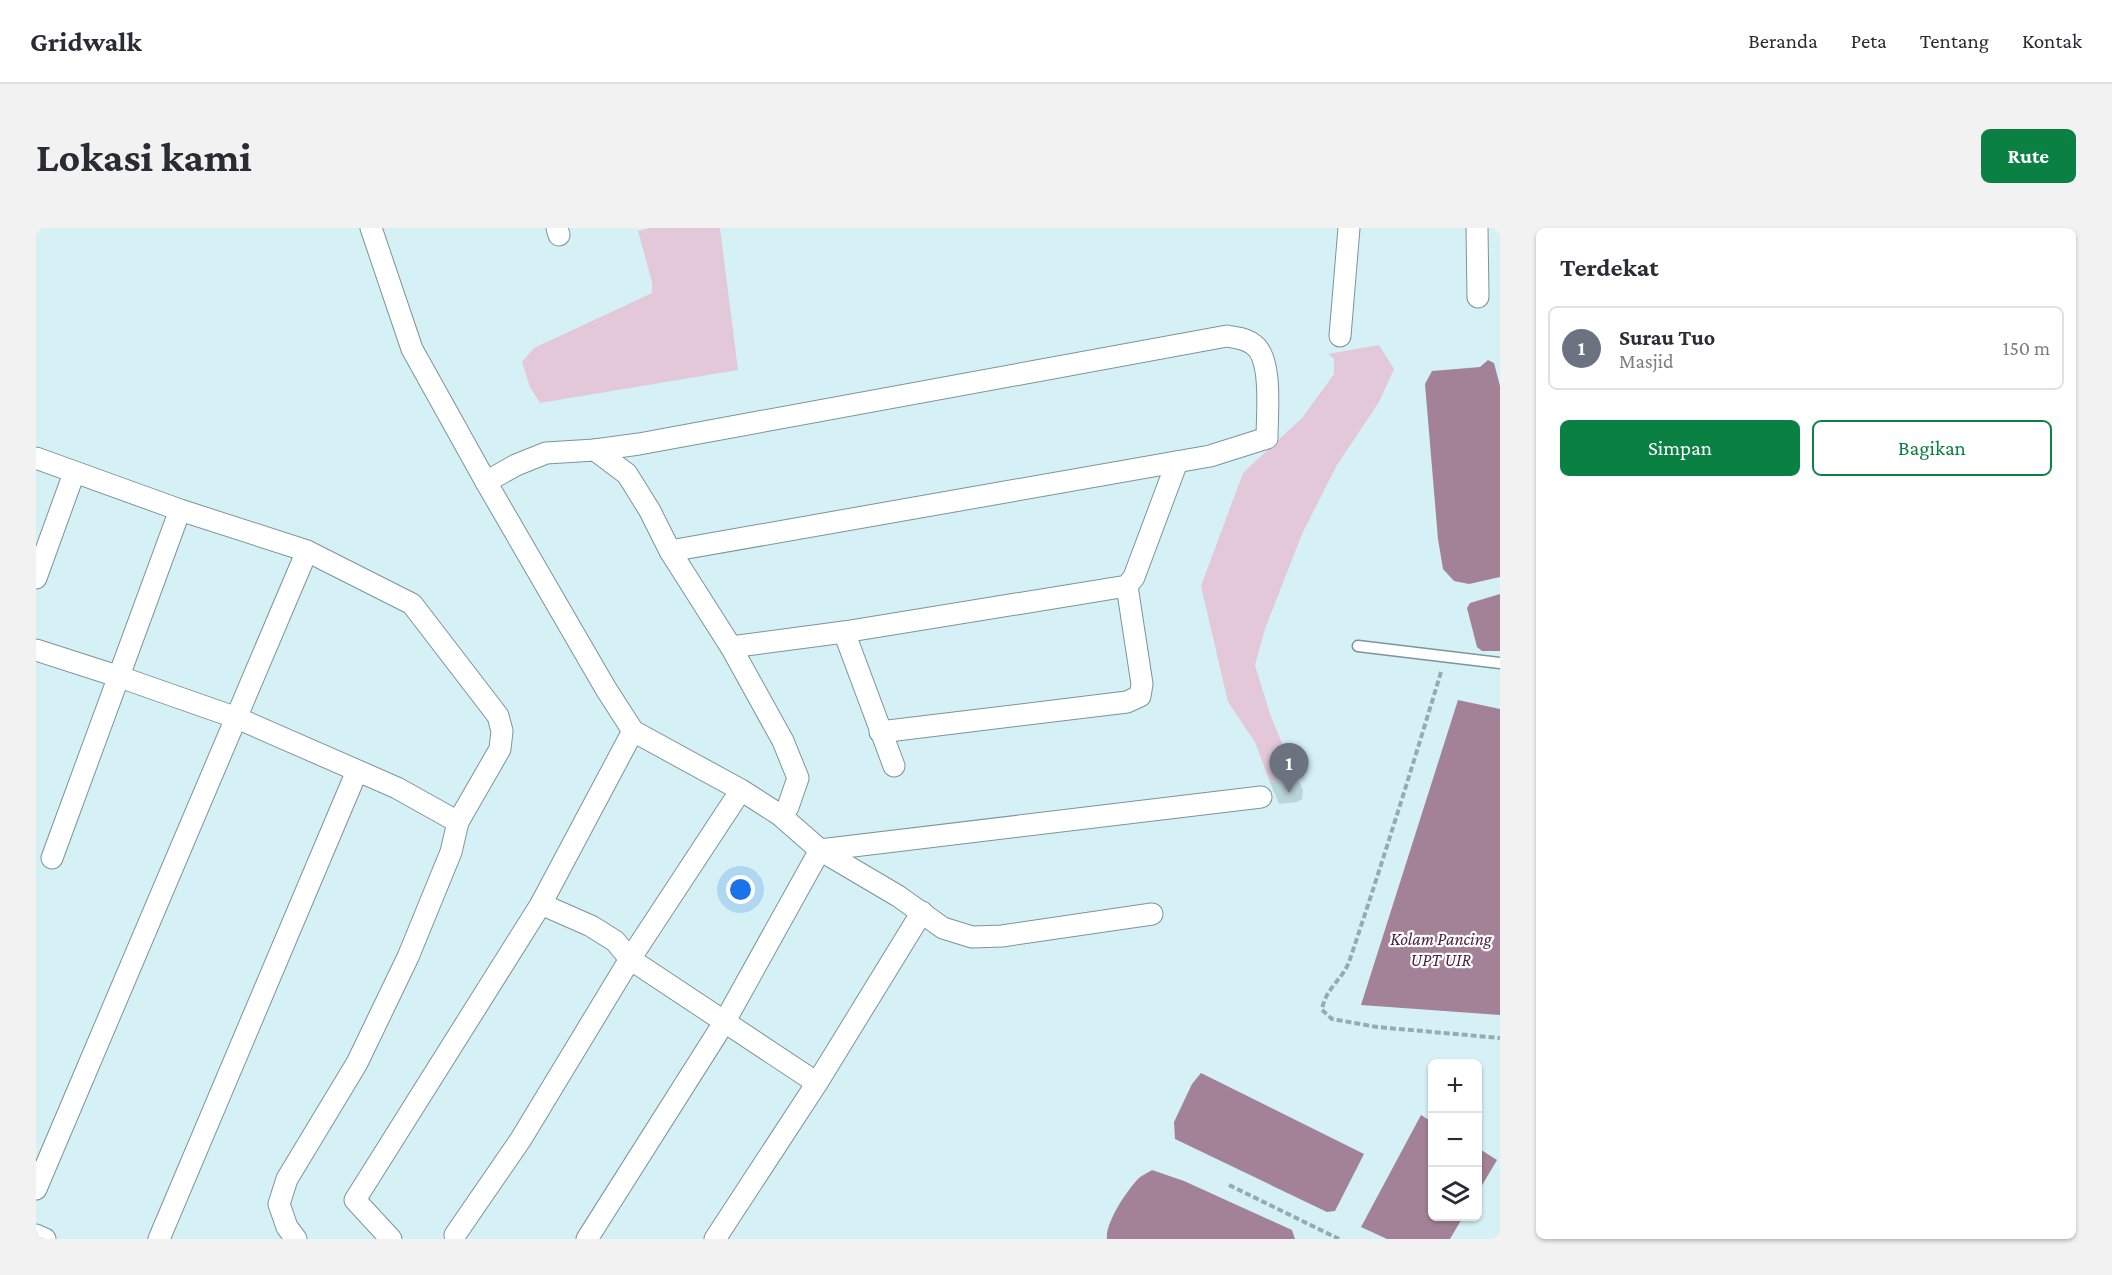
<!DOCTYPE html>
<html lang="id">
<meta charset="utf-8">
<style>
:root{--surface:#fff;--page:#f2f2f3;--text:#2b2b33;--muted:#7c7c81;--line:#e1e1e2;--accent:#0b8043}
body{margin:0;font-family:"Crimson Pro",serif;background:var(--page);color:var(--text)}
.controls{position:absolute;right:18px;bottom:18px;display:grid;overflow:hidden;border-radius:9px;box-shadow:0 2px 4px #0004}
.controls button{width:54px;height:54px;display:grid;place-items:center;padding:0;border:0;border-bottom:2px solid var(--line);background:var(--surface);color:var(--text);font:30px sans-serif}
.you{position:absolute;left:705px;top:662px;width:21px;height:21px;margin:-15px;border:4px solid #fff;border-radius:50%;background:#1a73e8;box-shadow:0 0 0 9px #1a73e833}
.badge{display:grid;place-items:center;width:39px;height:39px;border-radius:50%;background:var(--accent);color:#fff;font-size:20px;font-weight:700}
.pin{position:absolute;translate:-50% -50px;filter:drop-shadow(0 2px 3px #0008)}
.pin::after{content:'';position:absolute;top:32px;width:21px;height:18px;background:inherit;clip-path:polygon(0 0,100% 0,50% 100%)}
.list{margin:0;padding:0;list-style:none}
h2{display:flex;justify-content:space-between;align-items:center;height:78px;margin:0;padding:0 24px;font-size:26px}
h2 small{font-size:20px;font-weight:400;color:var(--muted)}
.list li{display:grid;grid-template-columns:39px 1fr auto;gap:18px;align-items:center;box-sizing:border-box;height:84px;margin:0 12px 12px;padding:0 12px;border:2px solid var(--line);border-radius:9px}
.list b{display:block;font-size:22px;white-space:nowrap}
.list p{margin:0;font-size:20px;white-space:nowrap;color:var(--muted)}
.list em{font-size:20px;font-style:normal;color:var(--muted)}
.actions{display:flex;gap:12px;padding:18px 24px}
.actions a{flex:1;padding:14px 0;border:2px solid var(--accent);border-radius:9px;text-align:center;font-size:21px;color:var(--accent)}
.actions .main{background:var(--accent);color:#fff}
.icon{flex:none;width:33px;height:33px;fill:none;stroke:currentColor;stroke-width:2;stroke-linecap:round;stroke-linejoin:round}
.map{position:relative;flex:none;width:1464px;height:1011px;overflow:hidden;border-radius:9px}
header{display:flex;align-items:center;gap:36px;box-sizing:border-box;height:84px;padding:0 30px;background:var(--surface);border-bottom:2px solid var(--line)}
header strong{font-size:28px}
nav{display:flex;gap:33px;margin-inline-start:auto;font-size:21px}
.intro{display:flex;align-items:center;justify-content:space-between;box-sizing:border-box;height:144px;padding:0 36px}
h1{margin:0;font-size:42px}
.button{padding:15px 27px;border-radius:9px;background:var(--accent);color:#fff;font-size:21px;font-weight:700}
main{display:flex;gap:36px;padding:0 36px}
aside{flex:1;background:var(--surface);border-radius:9px;box-shadow:0 2px 4px #0004}
.map>svg:first-child{display:block}
.green{fill:#e3c8d9}
.water{fill:#a38297}
.building{fill:#bad6da}
.lines{fill:none;stroke-linecap:round;stroke-linejoin:round}
.lane-casing{stroke:#7b959a;stroke-width:13}
.street-casing{stroke:#7b959a;stroke-width:23}
.path{stroke:#95abaf;stroke-width:4;stroke-dasharray:6 3;stroke-linecap:butt}
.lane{stroke:#fff;stroke-width:10}
.street{stroke:#fff;stroke-width:21}
.labels{text-anchor:middle;dominant-baseline:central;stroke-width:4.5;stroke-linejoin:round;paint-order:stroke}
.water-label{font-size:18px;font-style:italic;fill:#4e2241;stroke:#fff}
</style>
<header>
<strong>Gridwalk</strong>
<nav><a>Beranda</a><a>Peta</a><a>Tentang</a><a>Kontak</a></nav>
</header>
<div class="intro"><h1>Lokasi kami</h1><a class="button">Rute</a></div>
<main>
<div class="map">
<svg width="1464" height="1011" viewBox="0 0 1464 1011">
<rect width="100%" height="100%" fill="#d5f1f6"/>
<!-- green -->
<g class="green">
<path d="M614,0H684L702,142L504,175L494,159L486,134L498,120L616,65V54L602,3Z"/>
<path d="M1343,117L1358,141L1343,174L1301,237L1266,306L1229,401L1219,437L1235,489L1261,550L1234,554L1219,514L1192,474L1165,358L1207,245L1266,190L1298,146V131L1292,126Z"/>
</g>
<!-- water -->
<g class="water">
<path d="M1452,132L1458,135L1464,158V349L1433,356L1418,353L1407,341L1402,311L1389,156L1396,143L1444,139Z"/>
<path d="M1464,366V423H1446L1441,419L1431,380L1434,375Z"/>
<path d="M1422,472L1464,481V787L1325,777Z"/>
<path d="M1165,845L1328,926L1299,983L1291,984L1139,911L1138,894L1156,856Z"/>
<path d="M1385,887L1396,894V988L1427,989L1414,1011H1351L1325,999Z"/>
<path d="M1442,920L1461,932L1442,964Z"/>
<path d="M1116,942L1148,953L1256,1002L1259,1011H1071C1069,995 1091,962 1103,950C1106,947 1112,945 1116,942Z"/>
</g>
<!-- building -->
<path class="building" d="M1261,550L1267,562L1266,571L1261,574L1243,576L1234,554Z"/>
<g class="lines">
<!-- lane casing -->
<g class="lane-casing">
<path id="lane" d="M1322,418L1464,435"/>
</g>
<!-- street casing -->
<g class="street-casing">
<g id="street">
<path d="M335,0L376,121L450,254L570,461L597,503L705,562L744,587L784,622L862,668L907,700L936,709L966,708L1116,686"/>
<path d="M521,0L523,7"/>
<path d="M1441,0L1442,69"/>
<path d="M1304,108L1313,0"/>
<path d="M559,222L603,216L1191,108C1201,110 1210,110 1218,117C1237,131 1231,187 1231,210L1174,228L634,323"/>
<path d="M0,230L144,282L271,323L376,376L462,488L466,503L464,521L422,594L415,624L372,729L321,835L251,951L243,976L251,999L260,1011"/>
<path d="M450,254L480,237L510,225L559,222L591,246L614,283L634,323L695,419L747,513L762,550L752,579L744,587"/>
<path d="M0,350L38,245"/>
<path d="M808,404L858,538"/>
<path d="M695,419L808,404L1091,358L1098,349L1141,234"/>
<path d="M0,422L84,449L201,490L361,560L422,594"/>
<path d="M844,504L1091,474L1104,468L1106,456L1091,358"/>
<path d="M16,630L144,282"/>
<path d="M505,676L555,698L579,713L594,731L781,855"/>
<path d="M0,961L271,323"/>
<path d="M0,1007L9,1011"/>
<path d="M419,1007L485,911L594,731L705,562"/>
<path d="M123,1011L321,543"/>
<path d="M355,1011L319,972L505,676L597,503"/>
<path d="M551,1011L689,793L784,622L1225,569"/>
<path d="M679,1011L781,855L886,684"/>
</g>
</g>
<!-- path -->
<g class="path">
<path d="M1405,444C1376,540 1346,636 1314,731C1308,751 1289,760 1286,782L1296,791L1341,799L1464,810"/>
<path d="M1193,957L1303,1011"/>
</g>
<!-- lane -->
<use href="#lane" class="lane"/>
<!-- street -->
<use href="#street" class="street"/>
</g>
<g class="labels">
<!-- water labels -->
<g class="water-label">
<text x="1405" y="711">Kolam Pancing<tspan x="1405" dy="21">UPT UIR</tspan></text>
</g>
</g>
</svg>
<div class="controls">
<button>+</button>
<button>−</button>
<button><svg class="icon" aria-label="layers" viewBox="0 0 24 24"><path d="M12 4l9 5-9 5-9-5zM3 14l9 5 9-5"/></svg></button>
</div>
<div class="you"></div>
<div class="pin badge" style="left:1253px;top:565px;background:#6b7280">1</div>
</div>
<aside>
<h2>Terdekat<small></small></h2>
<ul class="list">
<li><span class="badge" style="background:#6b7280">1</span><div><b>Surau Tuo</b><p>Masjid</p></div><em>150 m</em></li>
</ul>
<div class="actions"><a class="main">Simpan</a><a>Bagikan</a></div>
</aside>
</main>
